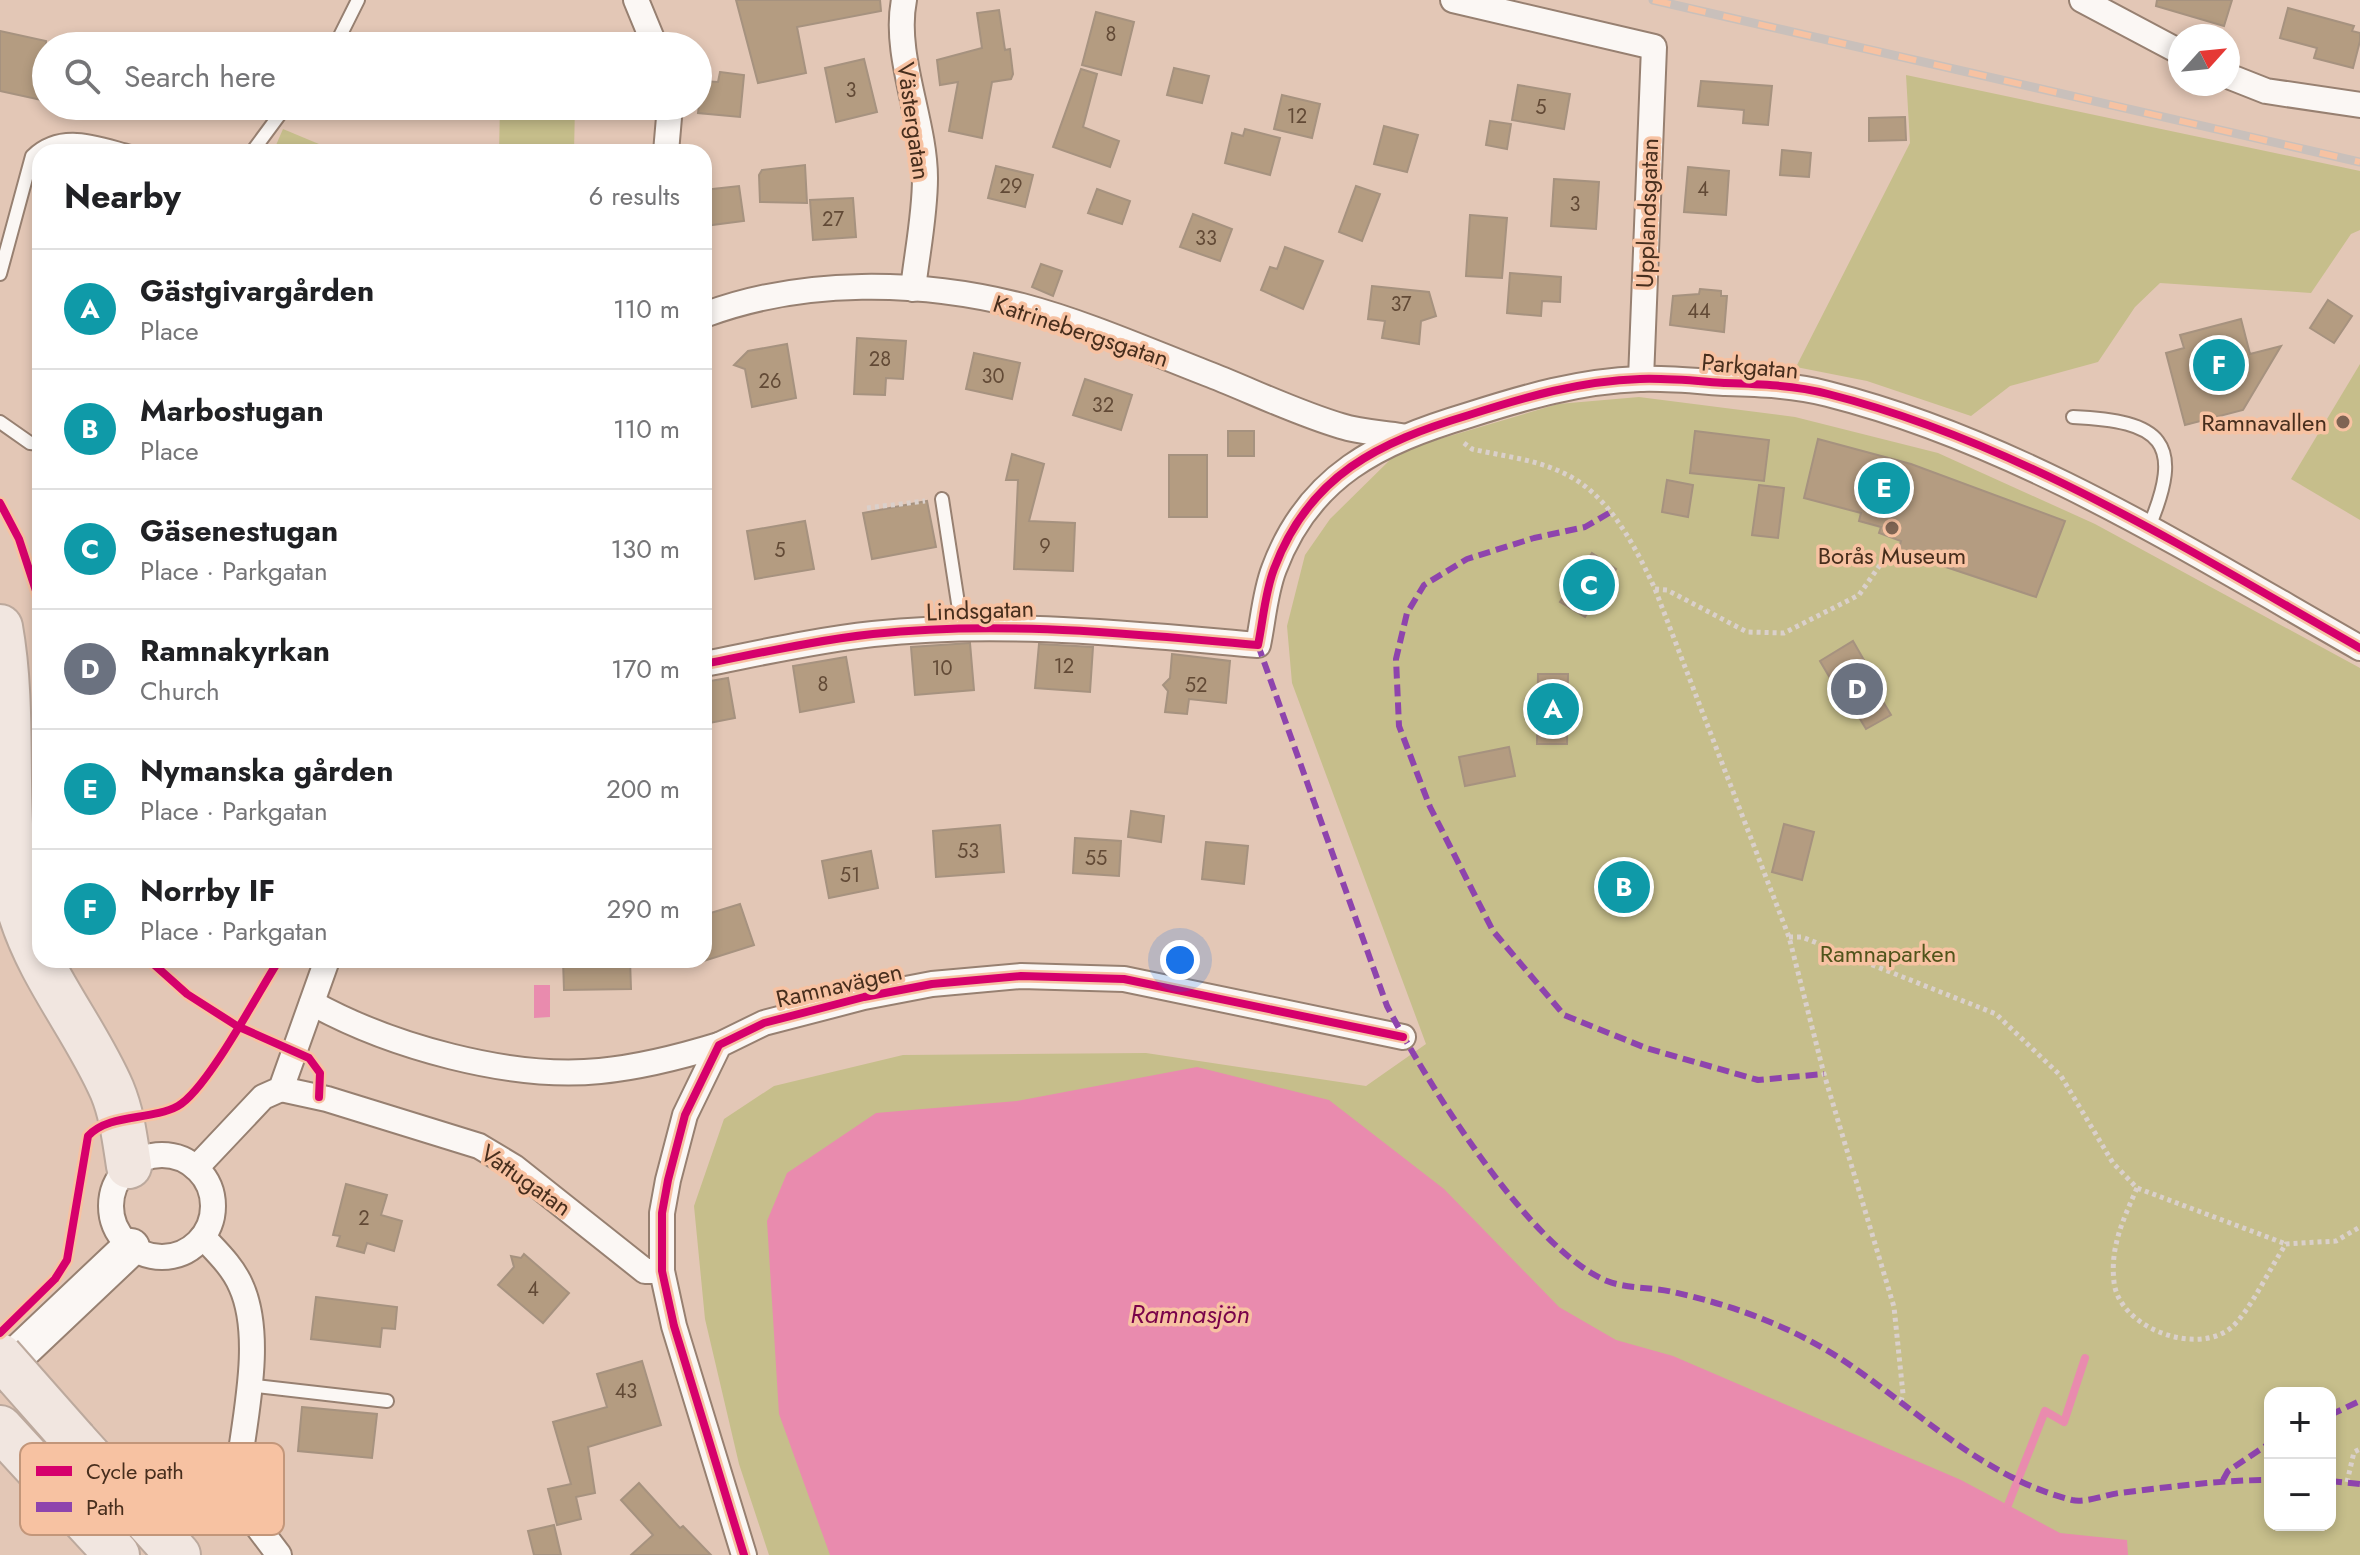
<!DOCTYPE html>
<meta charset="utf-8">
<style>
:root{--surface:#fff;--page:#f6f6f6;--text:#202124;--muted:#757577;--line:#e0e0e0;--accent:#7e6453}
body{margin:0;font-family:Jost,sans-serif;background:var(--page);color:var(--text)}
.controls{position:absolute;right:24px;bottom:24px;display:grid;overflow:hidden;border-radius:16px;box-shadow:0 4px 12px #0003}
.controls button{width:72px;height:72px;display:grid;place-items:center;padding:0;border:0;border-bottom:2px solid var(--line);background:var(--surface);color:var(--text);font:40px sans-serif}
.compass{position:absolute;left:2168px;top:24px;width:72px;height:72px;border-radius:50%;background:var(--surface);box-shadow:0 4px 12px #0003;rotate:63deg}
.you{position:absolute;left:1180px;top:960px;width:28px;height:28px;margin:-20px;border:6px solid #fff;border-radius:50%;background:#1a73e8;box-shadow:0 0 0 12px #1a73e833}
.badge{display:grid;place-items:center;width:52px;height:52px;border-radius:50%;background:var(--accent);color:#fff;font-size:26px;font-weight:700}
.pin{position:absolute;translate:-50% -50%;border:4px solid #fff;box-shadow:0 2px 8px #0006}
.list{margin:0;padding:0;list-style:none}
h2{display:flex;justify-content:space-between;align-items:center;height:104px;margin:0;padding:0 32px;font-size:34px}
h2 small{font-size:26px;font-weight:400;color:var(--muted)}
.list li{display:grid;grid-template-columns:52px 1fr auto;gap:24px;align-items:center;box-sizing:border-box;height:120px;padding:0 32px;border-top:2px solid var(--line)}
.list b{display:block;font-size:30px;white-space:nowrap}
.list p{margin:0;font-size:26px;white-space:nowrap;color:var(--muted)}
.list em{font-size:26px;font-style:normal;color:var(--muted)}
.icon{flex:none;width:44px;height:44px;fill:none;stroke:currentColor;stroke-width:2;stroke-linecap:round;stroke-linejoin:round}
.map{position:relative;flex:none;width:2360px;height:1555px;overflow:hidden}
.search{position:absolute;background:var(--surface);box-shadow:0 4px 12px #0003;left:32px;top:32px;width:680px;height:88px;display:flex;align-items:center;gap:20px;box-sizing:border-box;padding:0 28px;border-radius:44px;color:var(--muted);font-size:30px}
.panel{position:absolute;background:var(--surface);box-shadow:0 4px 12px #0003;left:32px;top:144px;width:680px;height:824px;border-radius:24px}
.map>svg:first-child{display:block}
.green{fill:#c6be8b;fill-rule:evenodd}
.water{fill:#e98bae}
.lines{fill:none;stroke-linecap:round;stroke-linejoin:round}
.stream{stroke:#e98bae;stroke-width:8}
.building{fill:#b49c81;stroke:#a6927f;stroke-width:2}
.lane-casing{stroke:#978071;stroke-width:16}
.street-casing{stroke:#978071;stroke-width:28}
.secondary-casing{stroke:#978071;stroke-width:40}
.highway-casing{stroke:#bca99d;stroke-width:48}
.path{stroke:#dad0cb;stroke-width:5;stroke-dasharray:4 4;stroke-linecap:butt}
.lane{stroke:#fbf7f4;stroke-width:12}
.street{stroke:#fbf7f4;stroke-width:24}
.secondary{stroke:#fbf7f4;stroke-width:36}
.highway{stroke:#f1e6e0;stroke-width:44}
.rail-casing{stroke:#c9c0bb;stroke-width:9}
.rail{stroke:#f7c2a2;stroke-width:6;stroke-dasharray:18;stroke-linecap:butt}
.highway-bridge-casing{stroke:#bca99d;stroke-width:48;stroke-linecap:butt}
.highway-bridge{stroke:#f1e6e0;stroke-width:44}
.quiet{stroke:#8e44ad;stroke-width:6;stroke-dasharray:12 6;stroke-linecap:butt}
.cycleway-casing{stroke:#f7c2a2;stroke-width:13}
.cycleway{stroke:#d6006c;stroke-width:8}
.poi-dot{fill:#7e6453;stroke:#f7c2a2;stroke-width:3}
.labels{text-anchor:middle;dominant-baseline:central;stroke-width:7;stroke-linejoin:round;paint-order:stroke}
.number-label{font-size:20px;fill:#624a36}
.street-label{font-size:24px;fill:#472e1d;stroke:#f7c2a2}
.poi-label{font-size:24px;fill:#472e1d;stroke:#f7c2a2;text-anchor:end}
.park-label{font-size:24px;fill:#50541b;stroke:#f7c2a2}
.water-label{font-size:26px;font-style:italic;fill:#790249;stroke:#f7c2a2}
.key{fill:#f7c2a2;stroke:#c2967a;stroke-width:2}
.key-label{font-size:22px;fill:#472e1d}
</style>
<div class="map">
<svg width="2360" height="1555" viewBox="0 0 2360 1555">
<rect width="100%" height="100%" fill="#e3c7b6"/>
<!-- green -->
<g class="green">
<path d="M1906,75L2360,171V230L2351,234L2311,293L2160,283L2135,307L2098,362L2010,386L1971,416L1867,381L1796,367L1910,143Z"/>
<path d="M500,106H575L574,152H499Z"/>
<path d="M283,129L338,152H273Z"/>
<path d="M2360,364V520L2291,479Z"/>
<path d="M1639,397L1795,417L1938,453L2095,524L2360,668V1555H769L739,1464L705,1319L694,1206L724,1119L774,1086L903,1055L1146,1053L1366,1086L1426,1044L1292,683L1287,626L1305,555L1330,519L1399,451L1558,404ZM2270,1393H2330V1525H2270Z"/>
</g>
<!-- water -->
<g class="water">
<path d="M534,985H550V1017L534,1018Z"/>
<path d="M1197,1067L1329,1100L1444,1189L1559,1307L1616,1340L1673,1356L1961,1480L2060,1533L2127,1540L2128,1555H830L779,1414L767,1221L787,1173L876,1113L1017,1101Z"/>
</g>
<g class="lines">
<!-- stream -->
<path class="stream" d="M2008,1505L2045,1411L2064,1422L2085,1358"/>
</g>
<!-- building -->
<g class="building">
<path d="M736,0H880L881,11L797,27L806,73L758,83Z"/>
<path d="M2157,0H2232L2224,26L2156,6Z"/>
<path d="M2288,8L2354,26L2352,31L2360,33V41L2353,68L2314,58L2317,48L2280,38Z"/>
<path d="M999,10L1005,50L1010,49L1013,74L1011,79L992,82L982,138L949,131L958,82L940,85L937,60L982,48L977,13Z"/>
<path d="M1096,12L1134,22L1121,75L1082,65Z"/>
<path d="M0,31L46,41V101L0,91Z"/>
<path d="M864,59L877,112L836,122L825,68Z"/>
<path d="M1174,68L1209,76L1202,103L1167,95Z"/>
<path d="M1081,69L1097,74L1083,127L1119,141L1110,167L1053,147Z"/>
<path d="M720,72L744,75L740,117L698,113L702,81L718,82Z"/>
<path d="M1701,81L1772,86L1768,125L1743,123L1744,110L1698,106Z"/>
<path d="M1518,85L1570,94L1564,129L1512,120Z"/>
<path d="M1282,95L1320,104L1312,138L1274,129Z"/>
<path d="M1905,117L1906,140L1869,141V118Z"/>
<path d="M1490,121L1511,124L1507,149L1486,145Z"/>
<path d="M1384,126L1418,135L1407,172L1374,164Z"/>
<path d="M1245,129L1280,138L1270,175L1225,163L1232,133L1243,136Z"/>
<path d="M1782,150L1811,153L1809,177L1780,175Z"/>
<path d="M805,165L807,203L760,202L759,175L762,170Z"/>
<path d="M996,166L1033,175L1025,207L988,198Z"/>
<path d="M1688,167L1729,171L1726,215L1684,212Z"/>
<path d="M1554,179L1599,182L1596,229L1551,226Z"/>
<path d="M739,186L744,221L704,226V190Z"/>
<path d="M1356,186L1380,194L1362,241L1339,232Z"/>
<path d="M1097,189L1130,201L1122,224L1088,213Z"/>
<path d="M853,198L856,237L813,240L810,200Z"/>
<path d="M1193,214L1232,229L1220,261L1180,247Z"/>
<path d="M1470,215L1507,218L1502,278L1466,276Z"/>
<path d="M1285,247L1323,261L1303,309L1261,290L1270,267L1277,269Z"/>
<path d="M1041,264L1062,271L1053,296L1032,287Z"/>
<path d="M1510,273L1561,277L1560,302L1542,301L1541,316L1507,313Z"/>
<path d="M1372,286L1429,292L1436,316L1421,321L1419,344L1382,338L1385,321L1368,319Z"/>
<path d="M1700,289L1721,291V296H1727L1724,332L1670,325L1673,296L1699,294Z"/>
<path d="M2328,300L2352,316L2334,343L2310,328Z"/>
<path d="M2241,319L2250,354L2281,346L2243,410L2185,425L2166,353L2184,348L2180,335Z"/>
<path d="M857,338L906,341L903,379L886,378L885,395L854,394Z"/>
<path d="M787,344L796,398L752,407L745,369L734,365L748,351Z"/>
<path d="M974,353L1020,363L1012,399L966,389Z"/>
<path d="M1085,379L1132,395L1121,430L1073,415Z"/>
<rect x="1228" y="431" width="26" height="25"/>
<path d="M1695,431L1769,440L1764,481L1690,473Z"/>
<path d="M1818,439L1911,464L2065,521L2036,597L1898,551L1901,541L1879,533L1881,527L1859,521L1861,513L1804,498Z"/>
<path d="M1012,454L1044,464L1029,521L1075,523L1073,571L1014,569L1018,480H1006Z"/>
<rect x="1169" y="455" width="38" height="62"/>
<path d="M1667,480L1693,485L1688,517L1662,512Z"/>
<path d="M1759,485L1784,488L1778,538L1752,535Z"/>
<path d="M927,501L936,547L872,559L863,513Z"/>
<path d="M805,521L814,569L755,579L747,531Z"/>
<path d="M1592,553L1616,569L1585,617L1560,602Z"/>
<path d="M1853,641L1880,688L1876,690L1891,715L1866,729L1851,704L1847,707L1820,661Z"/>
<path d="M970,643L974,690L915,695L911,647Z"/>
<path d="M1039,644L1093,647L1090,692L1035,688Z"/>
<path d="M1172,654L1230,661L1226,703L1189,699L1187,714L1165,712L1168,691L1163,685L1170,678Z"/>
<path d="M846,657L854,702L800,712L793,666Z"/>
<path d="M1538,674H1568L1567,744H1537Z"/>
<path d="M728,678L735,718L704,724V682Z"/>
<path d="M1509,747L1515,776L1465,786L1459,757Z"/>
<path d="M1131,811L1164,816L1161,842L1128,837Z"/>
<path d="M1784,824L1814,832L1802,880L1772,872Z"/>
<path d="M1000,825L1004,872L936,877L933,831Z"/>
<path d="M1075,838L1121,841L1119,876L1073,873Z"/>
<path d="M1206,842L1248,846L1244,884L1202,879Z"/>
<path d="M871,851L878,888L829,898L822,861Z"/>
<path d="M1609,866L1647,885L1644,889L1652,894L1641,911L1598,884Z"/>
<path d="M740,904L754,945L704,961V915Z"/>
<path d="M563,960H630L631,989L564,990Z"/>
<path d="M346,1184L387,1195L381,1215L402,1221L394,1251L367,1243L364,1253L337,1246L340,1236L333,1235Z"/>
<path d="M524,1254L569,1293L543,1323L498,1285L514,1267L511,1256L521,1258Z"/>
<path d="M316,1297L397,1307L395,1329L382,1328L380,1347L311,1339Z"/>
<path d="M642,1361L661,1425L588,1447L595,1493L576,1497L581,1519L557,1525L548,1489L571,1484L553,1422L607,1407L597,1374Z"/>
<path d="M302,1407L377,1414L372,1458L298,1451Z"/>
<path d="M639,1483L680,1528L683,1526L711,1555H631L653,1535L621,1500Z"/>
<path d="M554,1525L561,1555H534L528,1531Z"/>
</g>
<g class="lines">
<!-- lane casing -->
<g class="lane-casing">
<g id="lane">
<path d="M335,46L358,0"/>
<path d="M252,152L286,106"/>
<path d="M0,274L32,156C61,128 96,143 131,152"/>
<path d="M2073,417C2161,421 2186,441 2148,529"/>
<path d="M0,422L30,443L40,444"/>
<path d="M942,499L962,629"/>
<path d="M248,1385L387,1401"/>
</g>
</g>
<!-- street casing -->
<g class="street-casing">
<g id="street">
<path d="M636,0L655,46"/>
<path d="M904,0C893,55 925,121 925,178C925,215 917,253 913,289"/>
<path d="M1453,0L1654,47L1641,379"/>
<path d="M2082,0L2180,52"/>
<path d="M2228,76L2266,91L2360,105"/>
<path d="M666,152L670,106"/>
<path d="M704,315C803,278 920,280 1022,306C1086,323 1149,351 1211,375C1254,392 1297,413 1341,426C1360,432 1382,433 1401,436"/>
<path d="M704,664C760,653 817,640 873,634C1002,620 1130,634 1258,645C1263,621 1265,592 1274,569C1309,475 1379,442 1469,415C1525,397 1580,381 1640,379C1668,378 1696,381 1724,383C1758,384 1795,385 1828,394C2018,442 2191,552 2360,648"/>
<path d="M312,1003C390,1046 510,1080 600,1071C641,1067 680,1057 719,1045"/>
<path d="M281,1089L327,1099L479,1146L514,1167L645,1271H662"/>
<circle cx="162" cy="1206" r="51"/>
<path d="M196,1168L263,1097L281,1089L327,960"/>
<path d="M203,1237C217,1252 233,1267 241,1286C265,1339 243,1424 237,1481L239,1502L279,1555"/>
<path d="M744,1555L674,1326L662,1271V1213L668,1180L685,1115L719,1045L764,1023L864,997L932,984L1021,976L1124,979L1403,1037"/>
</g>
</g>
<!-- secondary casing -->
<g class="secondary-casing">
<path id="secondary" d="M0,1371L131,1247"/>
</g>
<!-- highway casing -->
<g class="highway-casing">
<g id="highway">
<path d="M0,627C17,722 0,818 20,911C40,977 85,1028 112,1090C122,1114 125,1140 129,1166"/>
<path d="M0,1428L117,1555"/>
<path d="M75,1441L178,1555"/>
</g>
</g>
<!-- path -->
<g class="path">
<path d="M1464,443L1472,449C1501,456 1534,459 1561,472C1608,492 1635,546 1655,589L1789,937L1824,1074L1894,1307L1903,1394L1900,1404"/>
<path d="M867,508L925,501"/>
<path d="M1655,589L1667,590L1747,632L1784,633L1859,595L1887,555"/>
<path d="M1789,937H1802L1996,1014L2061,1076L2113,1163L2137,1188L2286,1244"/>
<path d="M2137,1188C2123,1220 2110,1247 2114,1282C2119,1328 2197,1357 2232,1327C2250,1311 2271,1266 2286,1244L2336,1241L2360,1227"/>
<path d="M2347,1482L2354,1452L2360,1449"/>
</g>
<!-- lane -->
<use href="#lane" class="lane"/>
<!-- street -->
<use href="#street" class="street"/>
<!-- secondary -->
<use href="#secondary" class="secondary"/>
<!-- highway -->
<use href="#highway" class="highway"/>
<!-- rail casing -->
<g class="rail-casing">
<path id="rail" d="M1653,0L2360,162"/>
</g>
<!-- rail -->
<use href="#rail" class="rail"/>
<!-- highway-bridge casing -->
<g class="highway-bridge-casing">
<path id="highway-bridge" d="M0,1356L75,1441"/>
</g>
<!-- highway-bridge -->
<use href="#highway-bridge" class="highway-bridge"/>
<!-- quiet -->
<g class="quiet">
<path d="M1609,513L1585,527L1534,538L1467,559L1424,585L1407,613L1396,659L1399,726L1430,807L1493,931L1564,1015L1646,1048L1758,1080L1824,1074"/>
<path d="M1258,645L1387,1006C1426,1081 1529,1249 1607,1281C1627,1289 1652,1287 1673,1292C1732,1305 1790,1326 1841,1359C1917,1409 1981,1477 2072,1500C2085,1503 2105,1495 2119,1493C2170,1487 2219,1480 2270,1480"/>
<path d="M2330,1415L2360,1401"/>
<path d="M2223,1480L2228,1471L2270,1443"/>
<path d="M2330,1481L2360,1484"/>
</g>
<!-- cycleway casing -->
<g class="cycleway-casing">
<g id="cycleway">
<path d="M0,503L19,539L40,603"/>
<path d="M704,664C760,653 817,640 873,634C1002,620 1130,634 1258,645C1263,621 1265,592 1274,569C1309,475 1379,442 1469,415C1525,397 1580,381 1640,379C1668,378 1696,381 1724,383C1758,384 1795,385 1828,394C2018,442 2191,552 2360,648"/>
<path d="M149,960L187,994L237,1026L309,1058L320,1073L319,1097"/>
<path d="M0,1333L55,1279L67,1260L88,1136C110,1113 150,1121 178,1106C207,1090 259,991 279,960"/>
<path d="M744,1555L674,1326L662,1271V1213L668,1180L685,1115L719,1045L764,1023L864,997L932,984L1021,976L1124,979L1403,1037"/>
</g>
</g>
<!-- cycleway -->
<use href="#cycleway" class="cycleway"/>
</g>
<!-- markers -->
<g class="poi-dot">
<circle cx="2343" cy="422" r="8"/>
<circle cx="1892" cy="528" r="8"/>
</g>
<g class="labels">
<!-- number labels -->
<g class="number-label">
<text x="1111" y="34">8</text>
<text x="851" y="90">3</text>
<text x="1541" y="107">5</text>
<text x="1297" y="116">12</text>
<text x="1011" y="186">29</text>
<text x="1703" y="189">4</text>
<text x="1575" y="204">3</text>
<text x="833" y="219">27</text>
<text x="1206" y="238">33</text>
<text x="1401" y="304">37</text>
<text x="1699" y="311">44</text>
<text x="880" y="359">28</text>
<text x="993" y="376">30</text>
<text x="770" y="381">26</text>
<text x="1103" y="405">32</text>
<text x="1045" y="546">9</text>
<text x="780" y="550">5</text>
<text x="1064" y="666">12</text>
<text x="942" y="668">10</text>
<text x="823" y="684">8</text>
<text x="1196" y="685">52</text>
<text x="968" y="851">53</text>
<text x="1096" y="858">55</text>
<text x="850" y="875">51</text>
<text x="364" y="1218">2</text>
<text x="533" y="1289">4</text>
<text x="626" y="1391">43</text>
</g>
<!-- street labels -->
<g class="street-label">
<text transform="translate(914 121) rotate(82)">Västergatan</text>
<text transform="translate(1647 213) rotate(-88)">Upplandsgatan</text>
<text transform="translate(1081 331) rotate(18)">Katrinebergsgatan</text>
<text transform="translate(1750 366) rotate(5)">Parkgatan</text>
<text transform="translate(980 610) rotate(-2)">Lindsgatan</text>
<text transform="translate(839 985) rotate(-13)">Ramnavägen</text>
<text transform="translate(526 1180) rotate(35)">Vattugatan</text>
</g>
<!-- poi labels -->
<g class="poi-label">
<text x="2327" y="422">Ramnavallen</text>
<text x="1892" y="555" text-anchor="middle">Borås Museum</text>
</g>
<!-- park labels -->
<g class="park-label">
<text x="1888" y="953">Ramnaparken</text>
</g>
<!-- water labels -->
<g class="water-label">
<text x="1190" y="1314">Ramnasjön</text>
</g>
</g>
<!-- legend -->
<rect x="20" y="1443" width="264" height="92" rx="12" class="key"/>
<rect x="36" y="1466" width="36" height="10" fill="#d6006c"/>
<rect x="36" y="1502" width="36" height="10" fill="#8e44ad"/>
<g class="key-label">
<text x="86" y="1479">Cycle path</text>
<text x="86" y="1515">Path</text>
</g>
</svg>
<div class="controls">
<button>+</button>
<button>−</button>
</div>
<svg class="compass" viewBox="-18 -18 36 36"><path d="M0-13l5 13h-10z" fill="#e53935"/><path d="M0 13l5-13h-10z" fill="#757577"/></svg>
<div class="you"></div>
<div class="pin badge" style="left:1553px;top:709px;background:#0f9aa8">A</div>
<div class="pin badge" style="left:1624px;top:887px;background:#0f9aa8">B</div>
<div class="pin badge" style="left:1589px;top:585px;background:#0f9aa8">C</div>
<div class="pin badge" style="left:1857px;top:689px;background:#6b7280">D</div>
<div class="pin badge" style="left:1884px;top:488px;background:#0f9aa8">E</div>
<div class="pin badge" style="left:2219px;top:365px;background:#0f9aa8">F</div>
<div class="search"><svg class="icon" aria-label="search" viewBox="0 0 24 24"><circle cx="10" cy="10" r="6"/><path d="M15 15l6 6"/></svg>Search here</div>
<section class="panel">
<h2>Nearby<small>6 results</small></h2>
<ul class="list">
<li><span class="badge" style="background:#0f9aa8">A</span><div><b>Gästgivargården</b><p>Place</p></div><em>110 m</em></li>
<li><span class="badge" style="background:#0f9aa8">B</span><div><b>Marbostugan</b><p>Place</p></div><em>110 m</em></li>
<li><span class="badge" style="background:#0f9aa8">C</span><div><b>Gäsenestugan</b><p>Place · Parkgatan</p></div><em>130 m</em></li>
<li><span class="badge" style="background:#6b7280">D</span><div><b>Ramnakyrkan</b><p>Church</p></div><em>170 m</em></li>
<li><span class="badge" style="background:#0f9aa8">E</span><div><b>Nymanska gården</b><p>Place · Parkgatan</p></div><em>200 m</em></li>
<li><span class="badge" style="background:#0f9aa8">F</span><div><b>Norrby IF</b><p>Place · Parkgatan</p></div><em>290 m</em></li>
</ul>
</section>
</div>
